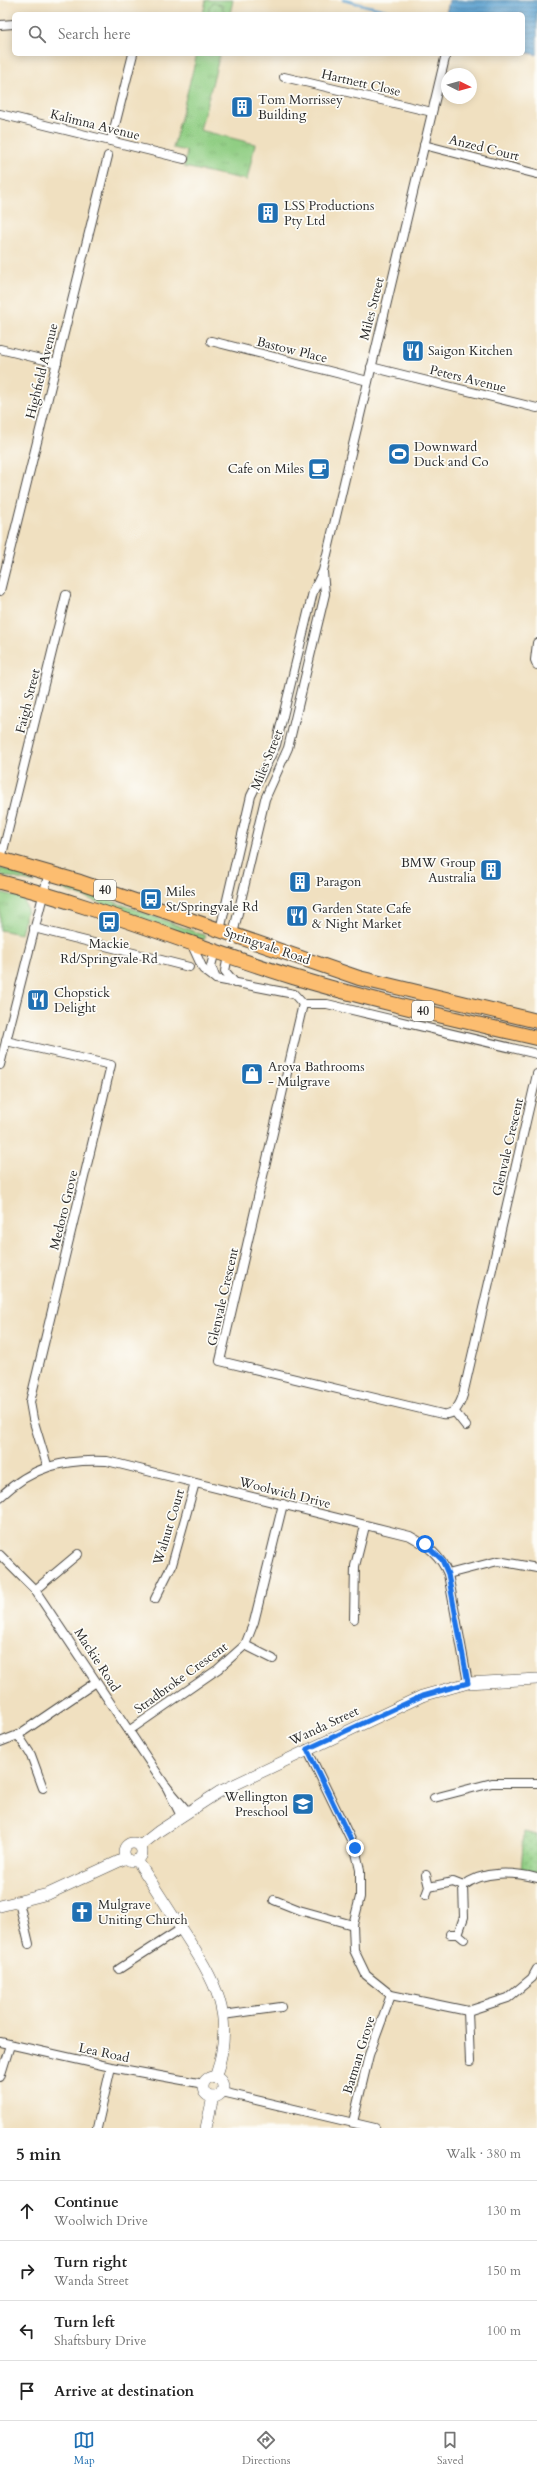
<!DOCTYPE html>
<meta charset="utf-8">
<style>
:root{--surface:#fff;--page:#f6f6f6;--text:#222;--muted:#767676;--line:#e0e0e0;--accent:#1f6fb2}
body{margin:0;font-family:Cardo,serif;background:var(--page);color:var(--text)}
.compass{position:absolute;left:441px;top:68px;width:36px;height:36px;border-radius:50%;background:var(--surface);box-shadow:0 2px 10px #0003;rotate:95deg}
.stop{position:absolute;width:12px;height:12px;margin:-9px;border:3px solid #1a73e8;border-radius:50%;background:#fff}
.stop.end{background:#1a73e8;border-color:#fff;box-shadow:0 1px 4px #0008}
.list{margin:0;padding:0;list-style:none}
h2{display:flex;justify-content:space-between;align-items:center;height:52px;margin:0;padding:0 16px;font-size:17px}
h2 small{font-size:13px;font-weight:400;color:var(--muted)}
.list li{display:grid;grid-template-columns:26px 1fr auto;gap:12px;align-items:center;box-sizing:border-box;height:60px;padding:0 16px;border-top:1px solid var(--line)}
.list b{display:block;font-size:15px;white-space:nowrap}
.list p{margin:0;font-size:13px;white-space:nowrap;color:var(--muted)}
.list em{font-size:13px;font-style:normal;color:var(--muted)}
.icon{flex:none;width:22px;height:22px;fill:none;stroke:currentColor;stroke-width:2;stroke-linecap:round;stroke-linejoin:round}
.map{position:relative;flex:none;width:537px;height:2128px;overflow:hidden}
.search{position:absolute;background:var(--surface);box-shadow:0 2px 10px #0003;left:12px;right:12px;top:12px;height:44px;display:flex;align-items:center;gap:10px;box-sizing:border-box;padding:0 14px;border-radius:6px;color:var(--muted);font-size:15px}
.sheet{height:292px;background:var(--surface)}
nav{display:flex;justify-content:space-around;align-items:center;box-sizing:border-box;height:56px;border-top:1px solid var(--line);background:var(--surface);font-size:11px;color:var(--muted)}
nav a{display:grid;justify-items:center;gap:2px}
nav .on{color:var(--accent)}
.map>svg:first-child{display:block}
.grass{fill:url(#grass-tufts);stroke:#5e7c57}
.wetland{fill:url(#wetland-marsh);stroke:#5e7c57}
.park{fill:url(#park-dots);stroke:#5e7c57}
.water{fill:url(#water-rules);stroke:#43667e}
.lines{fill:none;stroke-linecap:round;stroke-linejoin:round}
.stream{stroke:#5ba1d0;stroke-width:2.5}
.minor-casing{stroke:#494641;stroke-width:10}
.tertiary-casing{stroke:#494641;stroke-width:12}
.trunk-casing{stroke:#494641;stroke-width:16}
.minor{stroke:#fff;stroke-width:8}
.tertiary{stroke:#fff;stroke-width:11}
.trunk{stroke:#fcbd6f;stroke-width:14}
.route{stroke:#1a73e8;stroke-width:5}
.labels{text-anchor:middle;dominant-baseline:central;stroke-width:3.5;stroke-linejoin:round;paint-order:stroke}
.shield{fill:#fdfcf7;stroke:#6a6a68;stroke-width:1}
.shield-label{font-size:12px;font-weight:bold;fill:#2b2b2b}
.street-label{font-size:13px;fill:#2b2b2b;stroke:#fdfcf7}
.poi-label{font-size:13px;fill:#2b2b2b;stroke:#fdfcf7;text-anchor:start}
</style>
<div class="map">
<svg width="537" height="2128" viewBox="0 0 537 2128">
<defs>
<pattern id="grass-tufts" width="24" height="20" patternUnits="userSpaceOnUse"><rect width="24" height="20" fill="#90ce83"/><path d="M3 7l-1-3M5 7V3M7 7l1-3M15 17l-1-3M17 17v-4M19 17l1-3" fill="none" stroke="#7cb171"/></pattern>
<pattern id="wetland-marsh" width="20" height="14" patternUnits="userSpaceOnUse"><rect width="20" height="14" fill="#90ce83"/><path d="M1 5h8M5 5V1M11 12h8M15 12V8" fill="none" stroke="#7cb171"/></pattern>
<pattern id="park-dots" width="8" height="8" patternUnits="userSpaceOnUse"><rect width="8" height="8" fill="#90ce83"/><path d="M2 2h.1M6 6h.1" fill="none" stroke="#7cb171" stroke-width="1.8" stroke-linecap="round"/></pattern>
<pattern id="water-rules" width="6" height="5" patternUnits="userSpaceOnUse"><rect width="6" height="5" fill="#5ba1d0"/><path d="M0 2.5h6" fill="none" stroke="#4b83a9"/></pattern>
</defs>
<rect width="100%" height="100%" fill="#fdfcf7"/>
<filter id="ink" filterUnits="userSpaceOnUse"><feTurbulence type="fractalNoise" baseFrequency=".025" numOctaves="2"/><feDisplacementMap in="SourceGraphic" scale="8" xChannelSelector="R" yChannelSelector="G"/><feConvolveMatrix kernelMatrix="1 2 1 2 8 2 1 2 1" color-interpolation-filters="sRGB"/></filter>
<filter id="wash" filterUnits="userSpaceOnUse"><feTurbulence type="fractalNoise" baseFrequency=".012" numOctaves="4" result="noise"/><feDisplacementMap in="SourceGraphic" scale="16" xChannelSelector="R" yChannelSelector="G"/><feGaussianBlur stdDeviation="0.9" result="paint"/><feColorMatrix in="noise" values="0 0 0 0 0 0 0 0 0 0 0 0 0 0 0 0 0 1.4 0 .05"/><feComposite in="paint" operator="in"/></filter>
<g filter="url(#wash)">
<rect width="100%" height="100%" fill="#f0e0c0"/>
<!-- grass -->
<g class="grass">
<path d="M206,0H233L230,14H203Z"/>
<path d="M197,54H220L200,130L255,144L247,180L184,167L187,151L173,148Z"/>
<path d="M0,868L22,874L35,883L0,875Z"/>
<path d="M54,879L206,936L204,940L197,939L65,890L53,882Z"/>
<path d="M0,892L23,898L27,909L21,934L0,930Z"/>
</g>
<!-- wetland -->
<path class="wetland" d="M213,3L221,5L225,14H209V7Z"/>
<!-- park -->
<path class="park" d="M524,1832L537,1835V1875L521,1871Z"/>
<!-- water -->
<path class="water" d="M449,0H537V55L523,52V14H446Z"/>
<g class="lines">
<!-- stream -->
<path class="stream" d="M343,0L402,14"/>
</g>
</g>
<g filter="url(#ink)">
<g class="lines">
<!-- minor casing -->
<g class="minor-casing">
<g id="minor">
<path d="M0,25L14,24"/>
<path d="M284,77L432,112"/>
<path d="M0,114L184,159"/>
<path d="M111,141L133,54"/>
<path d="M424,145L537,174"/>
<path d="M211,341L368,381"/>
<path d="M0,349L57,363"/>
<path d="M371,367L537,408"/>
<path d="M0,591L108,156"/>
<path d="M537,643L535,660L537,665"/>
<path d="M1,859L66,595"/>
<path d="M34,928L189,967"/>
<path d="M220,930L251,796L276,745L313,592L323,571L446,54"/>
<path d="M233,934L265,799L288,748L325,594L323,572"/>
<path d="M191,943L203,969L216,979"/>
<path d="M215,951L211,966L216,979L294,994L303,1004"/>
<path d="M228,956L225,971L235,983"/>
<path d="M303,1004L220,1361L442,1414C454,1416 460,1405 463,1395L537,1074"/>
<path d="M303,1004H327L537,1054"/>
<path d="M6,1041L111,1065L30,1402L33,1419L47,1465"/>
<path d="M0,1065L49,872"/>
<path d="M454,1411L466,1426"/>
<path d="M0,1497C33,1466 63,1459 107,1461L410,1536C428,1546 440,1555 448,1574L468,1683"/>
<path d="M0,1555L35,1590L165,1785L188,1812"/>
<path d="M448,1574L498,1561L537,1568"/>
<path d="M35,1590L78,1554"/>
<path d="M155,1599L172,1565L195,1483"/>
<path d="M354,1619L355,1566L365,1526"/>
<path d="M245,1645L273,1659"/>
<path d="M130,1730L218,1669L245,1645L254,1622L283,1504"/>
<path d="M18,1735L31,1755L43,1788"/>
<path d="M0,1742L18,1735L96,1682"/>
<path d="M307,1749L355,1848L360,1870V1897L353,1925L354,1950L366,1975L391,1995L468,2011L508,1998L532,1978L537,1969"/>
<path d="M166,1786L181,1816"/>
<path d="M434,1798L492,1783H537"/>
<path d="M429,1887L453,1882L463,1886C483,1870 514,1872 537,1878"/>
<path d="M426,1895L429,1887L426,1875"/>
<path d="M274,1900L299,1910L353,1925"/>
<path d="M19,1902L29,1944"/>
<path d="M450,1934H458L464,1939"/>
<path d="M458,1934L464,1917L463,1886"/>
<path d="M119,1969L181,1929"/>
<path d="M468,2011L470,2062"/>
<path d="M223,2015L281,2007"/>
<path d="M0,2042L111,2067L204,2084"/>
<path d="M0,2077L10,2045"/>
<path d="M222,2092L375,2128"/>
<path d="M353,2122L369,2055L391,1995"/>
<path d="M97,2128L111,2067"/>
</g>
</g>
<!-- tertiary casing -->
<g class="tertiary-casing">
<g id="tertiary">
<circle cx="133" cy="1852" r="9"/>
<path d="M140,1846L159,1831L219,1792L422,1696L468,1683L537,1679"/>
<path d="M137,1860C152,1883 167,1907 182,1930C215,1981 237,2015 215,2078"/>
<path d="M0,1906L48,1894L126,1858"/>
<circle cx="213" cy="2087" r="10"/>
<path d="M206,2128L213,2097"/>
</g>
</g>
<!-- trunk casing -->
<g class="trunk-casing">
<g id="trunk">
<path d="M0,859L80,882L359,978L537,1021"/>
<path d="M0,882C100,907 195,947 293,977C373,1001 456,1019 537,1038"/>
</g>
</g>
<!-- minor -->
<use href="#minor" class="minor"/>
<!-- tertiary -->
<use href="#tertiary" class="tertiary"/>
<!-- trunk -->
<use href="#trunk" class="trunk"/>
</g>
</g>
<g class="lines" filter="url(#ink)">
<!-- route -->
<path class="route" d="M355,1848L307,1749L422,1696L468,1683L448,1574L442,1560L425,1544"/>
</g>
<!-- icons -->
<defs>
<g id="building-square" transform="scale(1.15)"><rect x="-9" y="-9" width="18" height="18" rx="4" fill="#1f6fb2" stroke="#fdfcf7"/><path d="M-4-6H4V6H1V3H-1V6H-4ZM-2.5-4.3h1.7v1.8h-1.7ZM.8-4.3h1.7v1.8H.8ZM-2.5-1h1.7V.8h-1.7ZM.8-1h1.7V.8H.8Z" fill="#fff"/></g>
<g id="restaurant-square" transform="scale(1.15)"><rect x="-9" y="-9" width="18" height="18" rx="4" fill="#1f6fb2" stroke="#fdfcf7"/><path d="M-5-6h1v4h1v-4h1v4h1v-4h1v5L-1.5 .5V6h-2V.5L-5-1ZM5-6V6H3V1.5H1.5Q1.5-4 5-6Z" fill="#fff"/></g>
<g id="stadium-square" transform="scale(1.15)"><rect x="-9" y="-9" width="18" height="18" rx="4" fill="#1f6fb2" stroke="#fdfcf7"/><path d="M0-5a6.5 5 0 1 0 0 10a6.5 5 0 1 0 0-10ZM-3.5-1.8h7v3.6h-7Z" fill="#fff"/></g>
<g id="cafe-square" transform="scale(1.15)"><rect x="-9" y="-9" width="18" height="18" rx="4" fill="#1f6fb2" stroke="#fdfcf7"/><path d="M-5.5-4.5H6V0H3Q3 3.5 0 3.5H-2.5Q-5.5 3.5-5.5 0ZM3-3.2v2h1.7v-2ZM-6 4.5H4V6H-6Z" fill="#fff"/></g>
<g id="bus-square" transform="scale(1.15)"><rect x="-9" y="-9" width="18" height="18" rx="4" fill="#1f6fb2" stroke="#fdfcf7"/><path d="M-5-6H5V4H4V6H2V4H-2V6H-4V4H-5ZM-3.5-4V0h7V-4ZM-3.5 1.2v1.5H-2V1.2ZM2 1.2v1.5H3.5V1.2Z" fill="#fff"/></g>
<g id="shop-square" transform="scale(1.15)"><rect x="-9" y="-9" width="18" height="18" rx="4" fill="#1f6fb2" stroke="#fdfcf7"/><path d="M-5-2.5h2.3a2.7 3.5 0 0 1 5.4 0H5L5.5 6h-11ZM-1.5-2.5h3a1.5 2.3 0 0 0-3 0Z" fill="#fff"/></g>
<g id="school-square" transform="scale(1.15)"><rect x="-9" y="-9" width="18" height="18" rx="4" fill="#1f6fb2" stroke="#fdfcf7"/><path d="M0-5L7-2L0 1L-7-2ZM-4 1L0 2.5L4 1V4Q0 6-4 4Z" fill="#fff"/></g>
<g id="church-square" transform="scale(1.15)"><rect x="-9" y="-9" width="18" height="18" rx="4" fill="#1f6fb2" stroke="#fdfcf7"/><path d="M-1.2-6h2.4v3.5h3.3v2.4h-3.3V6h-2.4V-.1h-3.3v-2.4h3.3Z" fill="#fff"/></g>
</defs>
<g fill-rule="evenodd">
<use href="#building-square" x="242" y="107"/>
<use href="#building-square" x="268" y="213"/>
<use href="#restaurant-square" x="413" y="351"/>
<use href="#stadium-square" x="399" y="454"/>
<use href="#cafe-square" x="319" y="469"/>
<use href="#building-square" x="491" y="870"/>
<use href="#building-square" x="300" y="882"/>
<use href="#bus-square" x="151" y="899"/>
<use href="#restaurant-square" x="297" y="916"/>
<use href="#bus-square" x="109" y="922"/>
<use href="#restaurant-square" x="38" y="1000"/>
<use href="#shop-square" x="252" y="1074"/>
<use href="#school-square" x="303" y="1804"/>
<use href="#church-square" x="82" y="1912"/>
</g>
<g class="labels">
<!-- shield labels -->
<g class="shield">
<rect x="94" y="880" width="22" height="20" rx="3"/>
<rect x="412" y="1001" width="22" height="20" rx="3"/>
</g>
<g class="shield-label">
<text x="105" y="890">40</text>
<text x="423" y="1011">40</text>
</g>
<!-- street labels -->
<g class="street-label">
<text transform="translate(361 83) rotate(13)">Hartnett Close</text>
<text transform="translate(95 125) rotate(14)">Kalimna Avenue</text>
<text transform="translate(484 148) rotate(14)">Anzed Court</text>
<text transform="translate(372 309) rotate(-76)">Miles Street</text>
<text transform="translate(292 350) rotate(14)">Bastow Place</text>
<text transform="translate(42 371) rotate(-76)">Highfield Avenue</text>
<text transform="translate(468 379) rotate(14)">Peters Avenue</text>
<text transform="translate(28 701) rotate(-76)">Faigh Street</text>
<text transform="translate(267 760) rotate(-68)">Miles Street</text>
<text transform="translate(267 946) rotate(19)">Springvale Road</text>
<text transform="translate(508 1147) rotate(-77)">Glenvale Crescent</text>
<text transform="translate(64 1210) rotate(-76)">Medoro Grove</text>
<text transform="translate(223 1297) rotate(-77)">Glenvale Crescent</text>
<text transform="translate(285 1493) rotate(14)">Woolwich Drive</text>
<text transform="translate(169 1527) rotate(-73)">Walnut Court</text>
<text transform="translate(97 1660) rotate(57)">Mackie Road</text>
<text transform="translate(181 1678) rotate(-36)">Stradbroke Crescent</text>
<text transform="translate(324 1726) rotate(-25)">Wanda Street</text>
<text transform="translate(104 2053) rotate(12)">Lea Road</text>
<text transform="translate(359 2055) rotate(-73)">Batman Grove</text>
</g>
<!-- poi labels -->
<g class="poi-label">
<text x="258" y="100">Tom Morrissey<tspan x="258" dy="15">Building</tspan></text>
<text x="284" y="206">LSS Productions<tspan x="284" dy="15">Pty Ltd</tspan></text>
<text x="428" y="351">Saigon Kitchen</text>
<text x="414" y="447">Downward<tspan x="414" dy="15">Duck and Co</tspan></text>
<text x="304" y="469" text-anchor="end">Cafe on Miles</text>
<text x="476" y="863" text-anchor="end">BMW Group<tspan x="476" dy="15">Australia</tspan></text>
<text x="316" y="882">Paragon</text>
<text x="166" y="892">Miles<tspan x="166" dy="15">St/Springvale Rd</tspan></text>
<text x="312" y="909">Garden State Cafe<tspan x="312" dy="15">&amp; Night Market</tspan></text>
<text x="109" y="944" text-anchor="middle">Mackie<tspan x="109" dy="15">Rd/Springvale Rd</tspan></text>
<text x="54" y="993">Chopstick<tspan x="54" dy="15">Delight</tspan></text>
<text x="268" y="1067">Arova Bathrooms<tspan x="268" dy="15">- Mulgrave</tspan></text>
<text x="288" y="1797" text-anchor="end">Wellington<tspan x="288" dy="15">Preschool</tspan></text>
<text x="98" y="1905">Mulgrave<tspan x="98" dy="15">Uniting Church</tspan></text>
</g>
</g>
</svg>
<svg class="compass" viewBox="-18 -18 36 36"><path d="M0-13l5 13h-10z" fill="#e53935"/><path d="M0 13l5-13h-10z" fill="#767676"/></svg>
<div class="stop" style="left:425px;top:1544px"></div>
<div class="stop end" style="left:355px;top:1848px"></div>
<div class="search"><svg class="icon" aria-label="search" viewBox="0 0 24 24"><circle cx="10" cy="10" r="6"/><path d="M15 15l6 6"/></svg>Search here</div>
</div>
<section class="sheet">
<h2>5 min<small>Walk · 380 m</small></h2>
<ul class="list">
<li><svg class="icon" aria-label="ahead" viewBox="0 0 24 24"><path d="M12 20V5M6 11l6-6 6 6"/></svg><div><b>Continue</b><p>Woolwich Drive</p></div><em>130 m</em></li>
<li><svg class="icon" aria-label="right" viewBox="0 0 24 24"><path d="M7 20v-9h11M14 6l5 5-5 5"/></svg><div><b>Turn right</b><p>Wanda Street</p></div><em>150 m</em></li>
<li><svg class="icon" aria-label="left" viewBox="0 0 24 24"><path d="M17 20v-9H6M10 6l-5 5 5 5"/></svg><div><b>Turn left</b><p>Shaftsbury Drive</p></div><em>100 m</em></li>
<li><svg class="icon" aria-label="arrive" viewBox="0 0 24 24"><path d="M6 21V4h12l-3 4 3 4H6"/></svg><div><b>Arrive at destination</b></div></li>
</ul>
</section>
<nav>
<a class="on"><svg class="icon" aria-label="map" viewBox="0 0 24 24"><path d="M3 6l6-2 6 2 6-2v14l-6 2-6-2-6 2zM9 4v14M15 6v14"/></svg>Map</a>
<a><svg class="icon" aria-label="directions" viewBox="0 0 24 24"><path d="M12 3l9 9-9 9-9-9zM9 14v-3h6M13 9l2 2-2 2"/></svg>Directions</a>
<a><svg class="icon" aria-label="saved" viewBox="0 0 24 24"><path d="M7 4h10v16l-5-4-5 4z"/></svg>Saved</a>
</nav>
